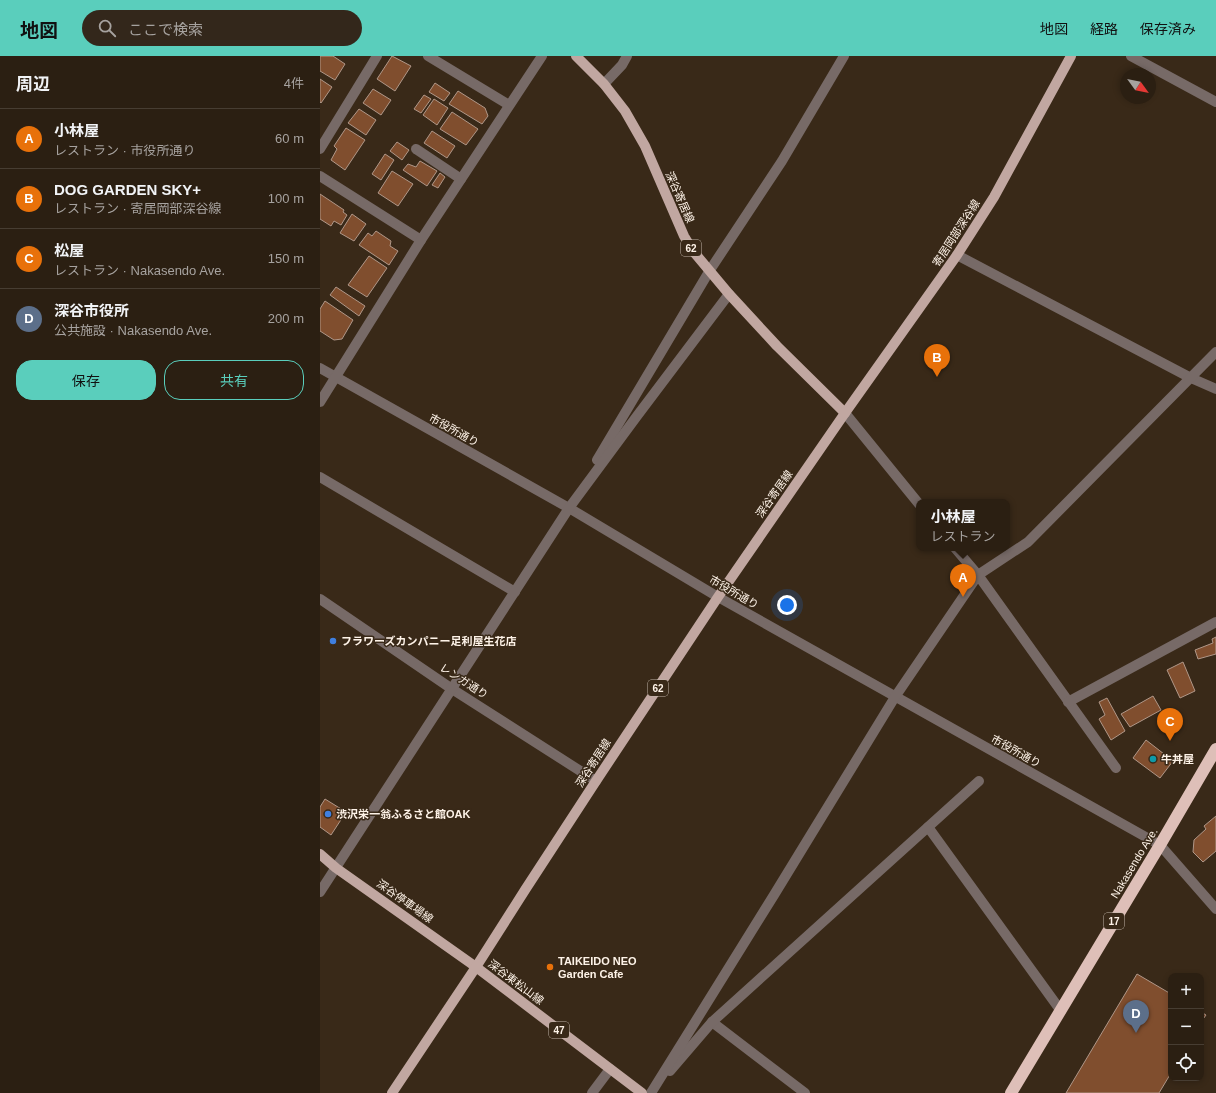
<!DOCTYPE html>
<html lang="ja">
<meta charset="utf-8">
<style>
:root{--surface:#2b1f12;--page:#33271b;--text:#f1f3f6;--muted:#a6a29f;--line:#473d32;--accent:#5acebc}
body{margin:0;font-family:Helvetica,"Noto Sans JP",sans-serif;background:var(--page);color:var(--text)}
.controls{position:absolute;right:12px;bottom:12px;display:grid;overflow:hidden;border-radius:8px;box-shadow:0 2px 6px #0003}
.controls button{width:36px;height:36px;display:grid;place-items:center;padding:0;border:0;border-bottom:1px solid var(--line);background:var(--surface);color:var(--text);font:20px sans-serif}
.compass{position:absolute;left:800px;top:12px;width:36px;height:36px;border-radius:50%;background:var(--surface);box-shadow:0 2px 6px #0003;rotate:123deg}
.you{position:absolute;left:467px;top:549px;width:14px;height:14px;margin:-10px;border:3px solid #fff;border-radius:50%;background:#1a73e8;box-shadow:0 0 0 6px #1a73e833}
.badge{display:grid;place-items:center;width:26px;height:26px;border-radius:50%;background:var(--accent);color:#fff;font-size:13px;font-weight:700}
.pin{position:absolute;translate:-50% -33px;filter:drop-shadow(0 1px 2px #0008)}
.pin::after{content:'';position:absolute;top:21px;width:14px;height:12px;background:inherit;clip-path:polygon(0 0,100% 0,50% 100%)}
.popup{position:absolute;left:596px;top:443px;width:94px;height:52px;box-sizing:border-box;display:grid;place-content:center;border-radius:8px;background:var(--surface);filter:drop-shadow(0 1px 3px #0005);font-size:13px;white-space:nowrap;color:var(--muted)}
.popup b{font-size:15px;color:var(--text)}
.popup::after{content:'';position:absolute;left:50%;top:100%;margin-left:-8px;border:8px solid transparent;border-top-color:var(--surface)}
.list{margin:0;padding:0;list-style:none}
h2{display:flex;justify-content:space-between;align-items:center;height:52px;margin:0;padding:0 16px;font-size:17px}
h2 small{font-size:13px;font-weight:400;color:var(--muted)}
.list li{display:grid;grid-template-columns:26px 1fr auto;gap:12px;align-items:center;box-sizing:border-box;height:60px;padding:0 16px;border-top:1px solid var(--line)}
.list b{display:block;font-size:15px;white-space:nowrap}
.list p{margin:0;font-size:13px;white-space:nowrap;color:var(--muted)}
.list em{font-size:13px;font-style:normal;color:var(--muted)}
.actions{display:flex;gap:8px;padding:12px 16px}
.actions a{flex:1;padding:9px 0;border:1px solid var(--accent);border-radius:16px;text-align:center;font-size:14px;color:var(--accent)}
.actions .main{background:var(--accent);color:#111}
.icon{flex:none;width:22px;height:22px;fill:none;stroke:currentColor;stroke-width:2;stroke-linecap:round;stroke-linejoin:round}
.map{position:relative;flex:none;width:896px;height:1037px;overflow:hidden}
header{display:flex;align-items:center;gap:24px;box-sizing:border-box;height:56px;padding:0 20px;background:var(--accent);color:#111}
header strong{font-size:19px}
nav{display:flex;gap:22px;margin-inline-start:auto;font-size:14px}
.search{width:280px;height:36px;background:var(--page);display:flex;align-items:center;gap:10px;box-sizing:border-box;padding:0 14px;border-radius:22px;color:var(--muted);font-size:15px}
main{display:flex}
aside{flex:1;background:var(--surface)}
.map>svg:first-child{display:block}
.building{fill:#804e2e;stroke:#b09788}
.lines{fill:none;stroke-linecap:round;stroke-linejoin:round}
.minor{stroke:#776a67;stroke-width:10}
.major{stroke:#c1a7a1;stroke-width:10}
.highway{stroke:#debfb8;stroke-width:12}
.shop-dot{fill:#3f7fe0;stroke:#392918;stroke-width:1.5}
.culture-dot{fill:#0f9aa8;stroke:#392918;stroke-width:1.5}
.food-dot{fill:#e8710a;stroke:#392918;stroke-width:1.5}
.labels{text-anchor:middle;dominant-baseline:central;stroke-width:3;stroke-linejoin:round;paint-order:stroke}
.shield{fill:#392918;stroke:#c3b6aa;stroke-width:1}
.shield-label{font-size:10px;font-weight:bold;fill:#fef3e8}
.street-label{font-size:11px;fill:#fef3e8;stroke:#392918}
.poi-label{font-size:11px;font-weight:bold;fill:#fef3e8;stroke:#392918;text-anchor:start}
</style>
<header>
<strong>地図</strong>
<div class="search"><svg class="icon" aria-label="search" viewBox="0 0 24 24"><circle cx="10" cy="10" r="6"/><path d="M15 15l6 6"/></svg>ここで検索</div>
<nav><a>地図</a><a>経路</a><a>保存済み</a></nav>
</header>
<main>
<aside>
<h2>周辺<small>4件</small></h2>
<ul class="list">
<li><span class="badge" style="background:#e8710a">A</span><div><b>小林屋</b><p>レストラン · 市役所通り</p></div><em>60 m</em></li>
<li><span class="badge" style="background:#e8710a">B</span><div><b>DOG GARDEN SKY+</b><p>レストラン · 寄居岡部深谷線</p></div><em>100 m</em></li>
<li><span class="badge" style="background:#e8710a">C</span><div><b>松屋</b><p>レストラン · Nakasendo Ave.</p></div><em>150 m</em></li>
<li><span class="badge" style="background:#5c6f8a">D</span><div><b>深谷市役所</b><p>公共施設 · Nakasendo Ave.</p></div><em>200 m</em></li>
</ul>
<div class="actions"><a class="main">保存</a><a>共有</a></div>
</aside>
<div class="map">
<svg width="896" height="1037" viewBox="0 0 896 1037">
<rect width="100%" height="100%" fill="#392918"/>
<!-- building -->
<g class="building">
<path d="M0,0H13L25,8L15,24L0,15Z"/>
<path d="M72,0L91,10L75,35L57,23Z"/>
<path d="M0,23L12,31L1,47L0,46Z"/>
<path d="M115,27L130,37L124,45L109,36Z"/>
<path d="M53,33L71,44L61,59L43,47Z"/>
<path d="M138,35L165,52L168,60L162,68L129,48Z"/>
<path d="M104,39L111,43L101,57L94,53Z"/>
<path d="M114,43L128,52L117,69L103,59Z"/>
<path d="M39,53L56,64L46,79L28,67Z"/>
<path d="M132,56L158,73L146,89L120,73Z"/>
<path d="M26,72L45,84L25,114L11,104L17,93L14,90Z"/>
<path d="M112,75L135,90L127,102L104,87Z"/>
<path d="M77,86L89,94L82,104L70,95Z"/>
<path d="M65,98L74,104L61,124L52,118Z"/>
<path d="M100,105L117,115L107,130L83,114L88,108L96,111Z"/>
<path d="M72,115L93,128L78,150L58,137Z"/>
<path d="M120,117L125,121L118,132L112,129Z"/>
<path d="M0,138L24,154L23,156L27,159L21,169L14,165L11,170L0,163Z"/>
<path d="M32,158L46,168L34,185L20,177Z"/>
<path d="M56,175L71,185L70,190L78,195L69,209L39,189L48,177L52,180Z"/>
<path d="M49,200L67,212L47,241L28,229Z"/>
<path d="M16,231L45,250L39,260L10,239Z"/>
<path d="M5,245L33,264L22,283L14,284L0,275V253Z"/>
<path d="M896,581V598L878,603L875,594L893,587L892,583Z"/>
<path d="M863,606L875,635L860,642L847,614Z"/>
<path d="M833,640L841,654L810,671L801,658Z"/>
<path d="M787,642L805,675L791,684L779,663L785,659L779,646Z"/>
<path d="M826,684L853,705L840,722L813,702Z"/>
<path d="M5,743L26,756L11,779L0,771V751Z"/>
<path d="M896,760V795L883,806L873,796L874,784L886,773L884,770Z"/>
<path d="M817,918L851,938V1017L839,1037H746Z"/>
<path d="M881,956L886,959L881,966Z"/>
</g>
<g class="lines">
<!-- minor -->
<g class="minor">
<path d="M108,0L189,49"/>
<path d="M811,0L896,46"/>
<path d="M284,28L302,9L307,0"/>
<path d="M0,93L57,0"/>
<path d="M96,93L141,123"/>
<path d="M0,120L101,184"/>
<path d="M637,199L871,322L896,333"/>
<path d="M0,312L249,452L398,541L840,789L896,853"/>
<path d="M0,346L101,184L222,0"/>
<path d="M525,357L599,448"/>
<path d="M277,404L390,214L462,105L524,0"/>
<path d="M0,421L195,536"/>
<path d="M635,492L658,519L796,712"/>
<path d="M0,543L132,633L276,725"/>
<path d="M748,646L896,566"/>
<path d="M608,771L741,955"/>
<path d="M0,836L249,452L317,360L409,238"/>
<path d="M392,966L485,1037"/>
<path d="M350,1015L392,966L659,725"/>
<path d="M272,1037L290,1013"/>
<path d="M331,1037L454,839L575,641L658,519L708,486L896,296"/>
</g>
<!-- major -->
<g class="major">
<path d="M256,0L284,28L305,55L325,90L364,180L373,195L409,238L457,290L525,357"/>
<path d="M0,798L16,812L156,911L322,1037"/>
<path d="M72,1037L156,911L205,834L276,725L398,541L525,357L637,199L674,141L751,0"/>
</g>
<!-- highway -->
<path class="highway" d="M691,1037L840,789L896,693"/>
</g>
<!-- markers -->
<g class="shop-dot">
<circle cx="13" cy="585" r="4"/>
<circle cx="8" cy="758" r="4"/>
</g>
<circle class="culture-dot" cx="833" cy="703" r="4"/>
<circle class="food-dot" cx="230" cy="911" r="4"/>
<g class="labels">
<!-- shield labels -->
<g class="shield">
<rect x="361" y="184" width="20" height="16" rx="3"/>
<rect x="328" y="624" width="20" height="16" rx="3"/>
<rect x="784" y="857" width="20" height="16" rx="3"/>
<rect x="229" y="966" width="20" height="16" rx="3"/>
</g>
<g class="shield-label">
<text x="371" y="192">62</text>
<text x="338" y="632">62</text>
<text x="794" y="865">17</text>
<text x="239" y="974">47</text>
</g>
<!-- street labels -->
<g class="street-label">
<text transform="translate(360 141) rotate(66)">深谷寄居線</text>
<text transform="translate(636 177) rotate(-57)">寄居岡部深谷線</text>
<text transform="translate(134 374) rotate(29)">市役所通り</text>
<text transform="translate(454 438) rotate(-55)">深谷寄居線</text>
<text transform="translate(414 536) rotate(30)">市役所通り</text>
<text transform="translate(144 625) rotate(33)">レンガ通り</text>
<text transform="translate(696 695) rotate(29)">市役所通り</text>
<text transform="translate(273 707) rotate(-57)">深谷寄居線</text>
<text transform="translate(814 807) rotate(-59)">Nakasendo Ave.</text>
<text transform="translate(85 845) rotate(35)">深谷停車場線</text>
<text transform="translate(196 926) rotate(37)">深谷東松山線</text>
</g>
<!-- poi labels -->
<g class="poi-label">
<text x="21" y="585">フラワーズカンパニー足利屋生花店</text>
<text x="841" y="703">牛丼屋</text>
<text x="16" y="758">渋沢栄一翁ふるさと館OAK</text>
<text x="238" y="905">TAIKEIDO NEO<tspan x="238" dy="13">Garden Cafe</tspan></text>
</g>
</g>
</svg>
<div class="controls">
<button>+</button>
<button>−</button>
<button><svg class="icon" aria-label="locate" viewBox="0 0 24 24"><circle cx="12" cy="12" r="6"/><path d="M12 2v4M12 18v4M2 12h4M18 12h4"/></svg></button>
</div>
<svg class="compass" viewBox="-18 -18 36 36"><path d="M0-13l5 13h-10z" fill="#e53935"/><path d="M0 13l5-13h-10z" fill="#a6a29f"/></svg>
<div class="you"></div>
<div class="pin badge" style="left:643px;top:541px;background:#e8710a">A</div>
<div class="popup"><b>小林屋</b>レストラン</div>
<div class="pin badge" style="left:617px;top:321px;background:#e8710a">B</div>
<div class="pin badge" style="left:850px;top:685px;background:#e8710a">C</div>
<div class="pin badge" style="left:816px;top:977px;background:#5c6f8a">D</div>
</div>
</main>
